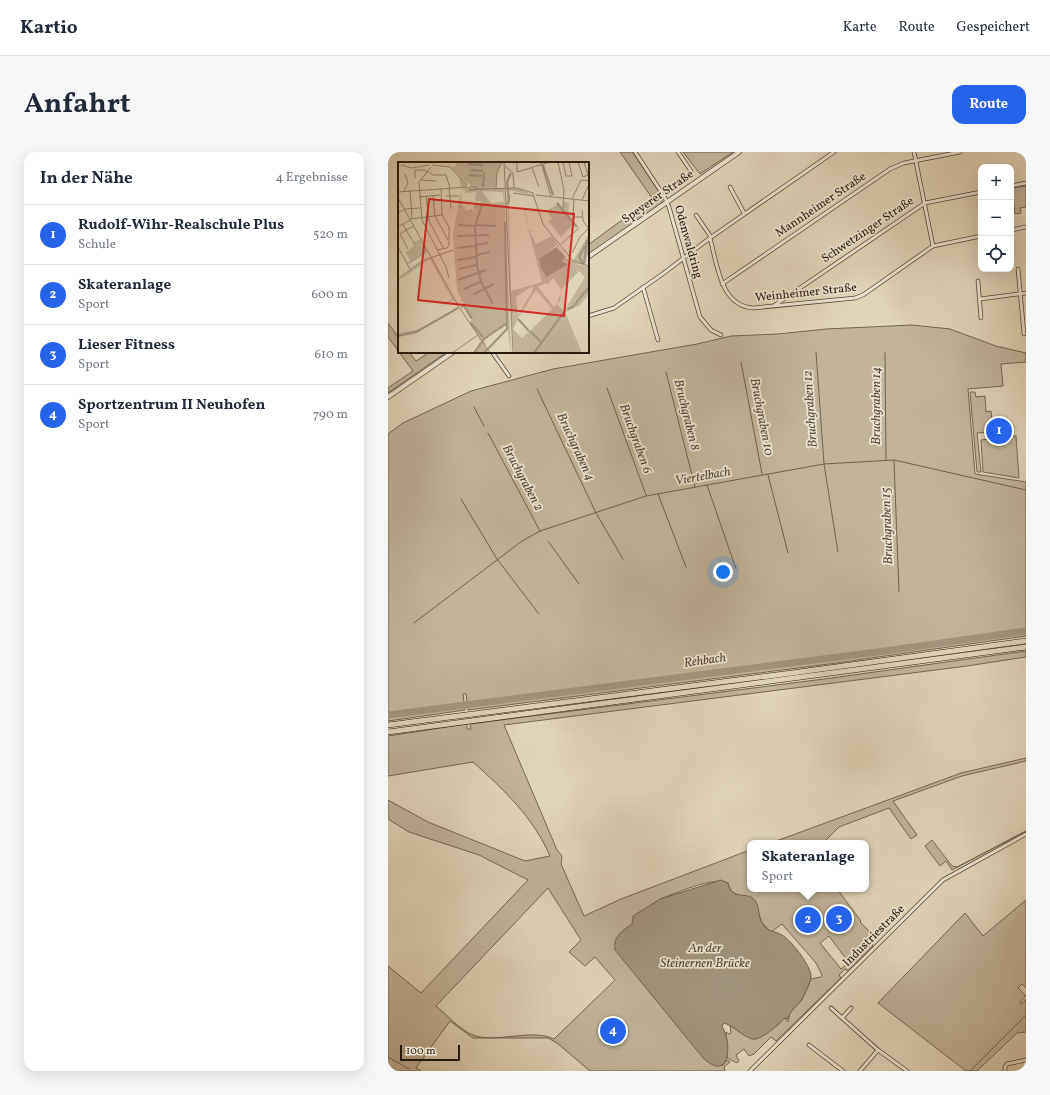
<!DOCTYPE html>
<html lang="de">
<meta charset="utf-8">
<style>
:root{--surface:#fff;--page:#f6f6f7;--text:#1f2937;--muted:#747a83;--line:#e0e1e3;--accent:#2563eb}
body{margin:0;font-family:Vollkorn,serif;background:var(--page);color:var(--text)}
.controls{position:absolute;right:12px;top:12px;display:grid;overflow:hidden;border-radius:8px;box-shadow:0 4px 16px #0002}
.controls button{width:36px;height:36px;display:grid;place-items:center;padding:0;border:0;border-bottom:1px solid var(--line);background:var(--surface);color:var(--text);font:20px sans-serif}
.scale{position:absolute;left:12px;bottom:10px;width:60px;box-sizing:border-box;padding-left:4px;border:2px solid #27180b;border-top:0;font-size:11px;line-height:14px;white-space:nowrap;color:#27180b;-webkit-text-stroke:3px #ebe3d2;paint-order:stroke}
.you{position:absolute;left:335px;top:420px;width:14px;height:14px;margin:-10px;border:3px solid #fff;border-radius:50%;background:#1a73e8;box-shadow:0 0 0 6px #1a73e833}
.badge{display:grid;place-items:center;width:26px;height:26px;border-radius:50%;background:var(--accent);color:#fff;font-size:13px;font-weight:700}
.pin{position:absolute;translate:-50% -50%;border:2px solid #fff;box-shadow:0 1px 4px #0006}
.popup{position:absolute;left:359px;top:688px;width:122px;height:52px;box-sizing:border-box;display:grid;place-content:center;border-radius:8px;background:var(--surface);filter:drop-shadow(0 1px 3px #0005);font-size:13px;white-space:nowrap;color:var(--muted)}
.popup b{font-size:15px;color:var(--text)}
.popup::after{content:'';position:absolute;left:50%;top:100%;margin-left:-8px;border:8px solid transparent;border-top-color:var(--surface)}
.list{margin:0;padding:0;list-style:none}
h2{display:flex;justify-content:space-between;align-items:center;height:52px;margin:0;padding:0 16px;font-size:17px}
h2 small{font-size:13px;font-weight:400;color:var(--muted)}
.list li{display:grid;grid-template-columns:26px 1fr auto;gap:12px;align-items:center;box-sizing:border-box;height:60px;padding:0 16px;border-top:1px solid var(--line)}
.list b{display:block;font-size:15px;white-space:nowrap}
.list p{margin:0;font-size:13px;white-space:nowrap;color:var(--muted)}
.list em{font-size:13px;font-style:normal;color:var(--muted)}
.icon{flex:none;width:22px;height:22px;fill:none;stroke:currentColor;stroke-width:2;stroke-linecap:round;stroke-linejoin:round}
.map{position:relative;flex:none;width:638px;height:919px;overflow:hidden;border-radius:12px}
header{display:flex;align-items:center;gap:24px;box-sizing:border-box;height:56px;padding:0 20px;background:var(--surface);border-bottom:1px solid var(--line)}
header strong{font-size:19px}
nav{display:flex;gap:22px;margin-inline-start:auto;font-size:14px}
.intro{display:flex;align-items:center;justify-content:space-between;box-sizing:border-box;height:96px;padding:0 24px}
h1{margin:0;font-size:28px}
.button{padding:10px 18px;border-radius:12px;background:var(--accent);color:#fff;font-size:14px;font-weight:700}
main{display:flex;gap:24px;padding:0 24px}
aside{flex:1;background:var(--surface);border-radius:12px;box-shadow:0 4px 16px #0002}
.map>svg:first-child{display:block}
.green{fill:#c1b49b;stroke:#746653;fill-rule:evenodd}
.water{fill:#a1947e;stroke:#706250}
.lines{fill:none;stroke-linecap:round;stroke-linejoin:round}
.stream{stroke:#706250;stroke-width:1}
.river{stroke:#a1947e;stroke-width:7}
.minor-casing{stroke:#554736;stroke-width:4.5}
.tertiary-casing{stroke:#554736;stroke-width:5.5}
.trunk-casing{stroke:#27180b;stroke-width:6}
.minor{stroke:#ebe3d2;stroke-width:3}
.tertiary{stroke:#ebe3d2;stroke-width:4}
.trunk{stroke:#e0d4b9;stroke-width:5}
.labels{text-anchor:middle;dominant-baseline:central;stroke-width:3.5;stroke-linejoin:round;paint-order:stroke}
.street-label{font-size:12px;fill:#27180b;stroke:#ebe3d2}
.water-label{font-size:13px;font-style:italic;fill:#584a39;stroke:#ebe3d2}
.inset-river{fill:none;stroke:#a1947e;stroke-width:2}
.inset-road{fill:none;stroke:#968973;stroke-width:1}
.view{fill:#d62828;fill-opacity:0.15;stroke:#d62828;stroke-width:2}
.inset-edge{fill:none;stroke:#27180b;stroke-width:2}
</style>
<header>
<strong>Kartio</strong>
<nav><a>Karte</a><a>Route</a><a>Gespeichert</a></nav>
</header>
<div class="intro"><h1>Anfahrt</h1><a class="button">Route</a></div>
<main>
<aside>
<h2>In der Nähe<small>4 Ergebnisse</small></h2>
<ul class="list">
<li><span class="badge">1</span><div><b>Rudolf-Wihr-Realschule Plus</b><p>Schule</p></div><em>520 m</em></li>
<li><span class="badge">2</span><div><b>Skateranlage</b><p>Sport</p></div><em>600 m</em></li>
<li><span class="badge">3</span><div><b>Lieser Fitness</b><p>Sport</p></div><em>610 m</em></li>
<li><span class="badge">4</span><div><b>Sportzentrum II Neuhofen</b><p>Sport</p></div><em>790 m</em></li>
</ul>
</aside>
<div class="map">
<svg width="638" height="919" viewBox="0 0 638 919">
<rect width="100%" height="100%" fill="#e0d4b9"/>
<filter id="stains"><feTurbulence type="fractalNoise" baseFrequency=".005" numOctaves="4"/><feColorMatrix values="0 0 0 0 .2 0 0 0 0 .09 0 0 0 0 .02 0 0 0 .5 -.17"/></filter>
<radialGradient id="worn" r=".72"><stop offset=".6" stop-color="#630" stop-opacity="0"/><stop offset="1" stop-color="#630" stop-opacity=".3"/></radialGradient>
<!-- green -->
<g class="green">
<path d="M232,0H244L246,2L273,43L274,52L200,103V93L264,46Z"/>
<path d="M295,0H345L312,22Z"/>
<path d="M638,34V55L632,56L633,61L627,62L624,36Z"/>
<path d="M0,171L11,186V200L0,185Z"/>
<path d="M524,173L562,177L608,194L638,201V210L613,212L615,234L580,237L587,322L638,330V484L441,512L80,558L78,542H75L77,558L0,569V282L15,271L83,239L165,217L309,192L343,184L390,182L438,177Z"/>
<path d="M11,200H21L28,209L42,200H59L0,241V236L25,219Z"/>
<path d="M582,240H587L588,245L597,244L598,260L603,259L605,280L589,281L593,320H589Z"/>
<path d="M628,284L631,326L595,320L593,288Z"/>
<path d="M638,499V505L579,514L116,573L169,698L174,704L173,712L196,764L233,747L362,698V737H449L473,769L472,770L487,785L483,790L485,794L460,819L457,817L451,823L453,826L388,889L383,885L366,902L361,904L356,897L348,903L351,909L349,911L339,906L338,880L341,882L343,881L342,874L367,887L385,877L397,866L400,870L402,860L414,848L423,827L433,825L434,823L428,811L394,772L383,780C367,766 374,759 363,745C353,744 342,743 340,731C325,724 289,741 272,747L334,914L339,908L342,910L336,915L337,919H202L169,891L160,886H85L62,869L28,916L33,919H0V814L33,841L140,728L91,703L21,680L0,667V648L40,670L137,709L162,704C145,665 116,638 85,610L0,624V584L79,572V577H83L82,572L436,527ZM160,736L193,788L181,800L197,814L207,805L227,828L166,887C142,876 108,892 85,883C72,878 59,863 48,854ZM441,784L461,811L453,817L432,791Z"/>
<path d="M638,606V609L574,624L505,649L529,683L523,687L501,656L451,675L435,691H383L573,621Z"/>
<path d="M638,679L564,718L558,709L552,714L537,694L544,688L564,714L569,715Z"/>
<path d="M638,748V836L634,832L630,836L638,844L632,850L633,852L638,847V880L629,881L589,919H578L490,851L577,761L595,784Z"/>
</g>
<!-- water -->
<path class="water" d="M333,728L340,731C343,747 354,741 363,745C374,751 368,766 376,774C383,781 384,778 392,782C402,786 424,815 423,825C422,832 418,839 415,845C411,854 402,857 400,867L397,866C391,872 373,889 364,887C354,884 346,874 336,871L334,874C340,885 342,899 337,911C329,918 323,912 316,907L227,798C225,784 234,779 244,772L245,764L272,747Z"/>
<g class="lines">
<!-- stream -->
<g class="stream">
<path d="M428,200L436,312L450,400"/>
<path d="M497,201L498,308"/>
<path d="M353,210L374,322"/>
<path d="M278,220L307,335"/>
<path d="M219,236L258,343"/>
<path d="M149,237L208,361L235,407"/>
<path d="M86,255L96,274"/>
<path d="M100,281L152,379"/>
<path d="M506,309L511,440"/>
<path d="M380,323L400,401"/>
<path d="M319,333L348,417"/>
<path d="M270,342L298,415"/>
<path d="M73,347L109,407L151,462"/>
<path d="M160,389L191,432"/>
<path d="M26,471L134,389L152,379L258,344L436,312L506,308L638,338"/>
<path d="M0,905L21,917"/>
<path d="M582,919L638,863"/>
</g>
<!-- river -->
<path class="river" d="M0,563L497,499L638,479"/>
<!-- minor casing -->
<g class="minor-casing">
<g id="minor">
<path d="M247,0L276,44L281,55L312,165L323,178L333,183"/>
<path d="M290,0L303,19"/>
<path d="M526,0L545,94"/>
<path d="M623,34L638,31"/>
<path d="M342,35L356,61"/>
<path d="M308,63L323,85"/>
<path d="M623,78L638,75"/>
<path d="M322,86C329,111 332,154 365,156L467,146L475,143L545,94L593,84"/>
<path d="M630,117L636,182"/>
<path d="M590,129L593,166"/>
<path d="M334,132L502,17L516,11L572,0"/>
<path d="M255,135L270,188"/>
<path d="M592,147L638,141"/>
<path d="M387,153L537,51L593,40"/>
<path d="M200,164L226,156L276,121L322,86L446,0"/>
<path d="M104,200L121,224"/>
<path d="M443,856L490,898L519,919"/>
<path d="M454,866L463,856"/>
<path d="M421,893L455,919"/>
<path d="M362,919L555,728L638,682"/>
<path d="M472,919L490,898"/>
<path d="M617,919V915L619,912L638,908"/>
</g>
</g>
<!-- tertiary casing -->
<g class="tertiary-casing">
<g id="tertiary">
<path d="M200,105L351,0"/>
<path d="M0,245L65,200"/>
</g>
</g>
<!-- trunk casing -->
<g class="trunk-casing">
<g id="trunk">
<path d="M0,573L404,521L638,489"/>
<path d="M0,580L638,495"/>
</g>
</g>
<!-- minor -->
<use href="#minor" class="minor"/>
<!-- tertiary -->
<use href="#tertiary" class="tertiary"/>
<!-- trunk -->
<use href="#trunk" class="trunk"/>
</g>
<g class="labels">
<!-- street labels -->
<g class="street-label">
<text transform="translate(270 45) rotate(-35)">Speyerer Straße</text>
<text transform="translate(433 53) rotate(-34)">Mannheimer Straße</text>
<text transform="translate(480 78) rotate(-34)">Schwetzinger Straße</text>
<text transform="translate(300 90) rotate(74)">Odenwaldring</text>
<text transform="translate(418 141) rotate(-6)">Weinheimer Straße</text>
<text transform="translate(486 784) rotate(-45)">Industriestraße</text>
</g>
<!-- water labels -->
<g class="water-label">
<text transform="translate(489 254) rotate(-90)">Bruchgraben 14</text>
<text transform="translate(423 257) rotate(-94)">Bruchgraben 12</text>
<text transform="translate(298 263) rotate(76)">Bruchgraben 8</text>
<text transform="translate(373 265) rotate(79)">Bruchgraben 10</text>
<text transform="translate(247 287) rotate(70)">Bruchgraben 6</text>
<text transform="translate(187 295) rotate(65)">Bruchgraben 4</text>
<text transform="translate(315 325) rotate(-10)">Viertelbach</text>
<text transform="translate(134 326) rotate(62)">Bruchgraben 2</text>
<text transform="translate(500 374) rotate(-92)">Bruchgraben 15</text>
<text transform="translate(317 509) rotate(-8)">Rehbach</text>
<text x="317" y="797">An der<tspan x="317" dy="15">Steinernen Brücke</tspan></text>
</g>
</g>
<!-- overview -->
<g transform="translate(10 10)">
<rect width="191" height="191" fill="#e0d4b9"/>
<path d="M59,0H104L99,9L98,26H79L69,21L59,11L69,24L63,26L61,14L53,5L58,4ZM72,25L106,26L113,191L109,163L86,177L88,184L71,161L74,158L59,129L55,72L63,30L64,44L67,45V49L74,47L75,49L76,43H83V39H77L78,30L67,31V28L63,27ZM84,29L105,30L106,40L93,41ZM109,26L123,27L134,33L111,28V32L113,33L111,44L113,129L144,120L128,58L126,44L131,69L138,67L132,70L138,82L154,74L171,100L173,98L181,103L191,104V132L182,143L167,150L184,191H116L113,149ZM158,83L167,94L164,98L171,101L150,115L143,107L141,98ZM181,109L187,115L166,149L159,143L163,128ZM155,116L163,127L162,139L156,145L140,125L148,121L150,123ZM134,124L135,128L120,153L118,135ZM138,128L154,147L132,169L120,156ZM120,157L131,169L124,176L115,167ZM155,36L164,47L166,40L171,41L170,53L176,61L163,75L150,59L154,57L149,49L160,42ZM191,72V93L189,94L187,103L180,102L175,99ZM22,77L29,89L12,99L8,90L16,84L15,81ZM33,96L61,147L18,171L0,174V171L18,168L31,163L59,145L55,138L41,146L54,137L32,97L0,119L19,103ZM80,175H81L89,188L87,191H75L83,179Z" fill="#c1b49b" fill-rule="evenodd"/>
<path d="M158,85L167,94L164,99L170,102L149,115L143,107L141,97Z" fill="#a1947e"/>
<path class="inset-river" d="M70,2L85,3M145,3L155,33M72,8L85,9M71,13L84,14M85,25L86,11M159,41L179,65M84,43L77,64L79,103L83,120L95,142M108,43L111,39L109,20L113,11M60,63L77,64M77,63L98,64M59,74L91,73M77,83L90,81M59,86L77,84M79,93L92,90M59,98L78,95M185,102L181,95L187,84M186,102L189,78M61,107L78,103M60,118L88,108M66,127L82,120M76,132L96,122M182,136L191,125M63,145L66,144L74,157M170,147L175,145L182,136M120,157L131,169M73,161L85,175M132,169L143,180M0,174L18,170L60,146M76,191L86,177L109,161M86,191L109,167L107,60M136,191L166,150"/>
<path class="inset-road" d="M106,0L115,191M119,0V10L152,0M143,0L153,35M160,0L166,28L165,46M165,0L168,14H174L171,0M180,0L185,15L190,13L186,0M3,3L14,6L31,3M34,3L52,5L69,23M107,4L115,11L116,26M33,5L21,20L24,58L48,105L51,116M134,6L141,25M31,10L35,13H48L52,26M17,16V8H27L30,11M23,18L38,19M72,24L84,27L119,26M71,25L72,28L84,27M51,26L53,47M119,26L135,31L136,35M98,27L99,11L104,0M12,28L14,56M6,29L10,21L7,12M0,30L70,25M115,31L135,34M138,33L191,39M28,34L31,59L46,87M35,34L37,54L50,78M48,34H61M21,35L42,33M136,35L145,62L175,99L191,104M0,36L61,145L92,191M174,37L183,18L191,19M176,38L175,55H184M184,38L191,22M184,48L185,59L190,66M0,51L7,47L22,46M12,57L44,53M5,62L8,68L16,64M0,65L12,58M163,82L181,66M0,85L12,107M10,87L2,72L8,68L16,81M39,88L49,86L51,83V65L44,53L43,26M174,91L182,75L190,67M9,102L28,90M0,117L24,99L55,88M54,191L80,173"/>
<path class="view" d="M31,37L176,52L166,154L20,138Z"/>
<rect width="191" height="191" class="inset-edge"/>
</g>
<rect width="100%" height="100%" filter="url(#stains)"/>
<rect width="100%" height="100%" fill="url(#worn)"/>
</svg>
<div class="controls">
<button>+</button>
<button>−</button>
<button><svg class="icon" aria-label="locate" viewBox="0 0 24 24"><circle cx="12" cy="12" r="6"/><path d="M12 2v4M12 18v4M2 12h4M18 12h4"/></svg></button>
</div>
<div class="scale">100 m</div>
<div class="you"></div>
<div class="pin badge" style="left:611px;top:279px">1</div>
<div class="pin badge" style="left:420px;top:768px">2</div>
<div class="popup"><b>Skateranlage</b>Sport</div>
<div class="pin badge" style="left:451px;top:767px">3</div>
<div class="pin badge" style="left:225px;top:879px">4</div>
</div>
</main>
